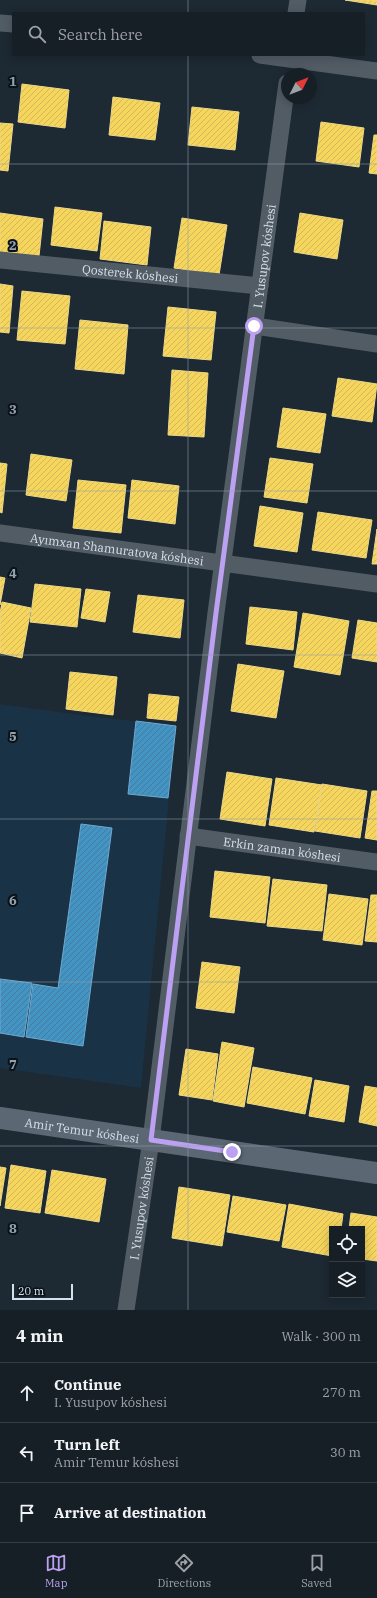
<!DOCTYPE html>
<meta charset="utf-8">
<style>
:root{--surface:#161f26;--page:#232c32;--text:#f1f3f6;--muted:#9ea2a7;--line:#353d43;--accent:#bca0f2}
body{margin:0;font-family:"IBM Plex Serif",serif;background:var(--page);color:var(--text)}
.controls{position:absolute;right:12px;bottom:12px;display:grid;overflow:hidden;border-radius:0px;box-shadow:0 2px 10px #0003}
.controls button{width:36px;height:36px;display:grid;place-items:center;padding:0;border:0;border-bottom:1px solid var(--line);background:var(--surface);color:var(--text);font:20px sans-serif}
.compass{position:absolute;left:281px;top:68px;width:36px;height:36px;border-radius:50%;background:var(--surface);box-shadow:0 2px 10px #0003;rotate:48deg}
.scale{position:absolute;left:12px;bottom:10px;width:61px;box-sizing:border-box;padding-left:4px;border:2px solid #d4e0ec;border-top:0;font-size:11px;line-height:14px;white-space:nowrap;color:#d4e0ec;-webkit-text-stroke:3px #091219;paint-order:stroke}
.stop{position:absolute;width:12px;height:12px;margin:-9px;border:3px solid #bca0f2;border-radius:50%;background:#fff}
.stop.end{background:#bca0f2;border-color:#fff;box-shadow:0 1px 4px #0008}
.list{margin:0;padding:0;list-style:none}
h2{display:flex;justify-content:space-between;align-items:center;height:52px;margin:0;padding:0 16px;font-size:17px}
h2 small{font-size:13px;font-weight:400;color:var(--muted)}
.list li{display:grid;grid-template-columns:26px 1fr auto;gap:12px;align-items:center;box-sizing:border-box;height:60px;padding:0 16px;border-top:1px solid var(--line)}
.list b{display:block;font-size:15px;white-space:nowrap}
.list p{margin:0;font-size:13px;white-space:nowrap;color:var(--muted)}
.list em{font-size:13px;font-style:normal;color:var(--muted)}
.icon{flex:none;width:22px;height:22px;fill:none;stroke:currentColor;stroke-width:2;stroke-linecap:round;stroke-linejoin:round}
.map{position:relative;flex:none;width:377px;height:1310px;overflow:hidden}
.search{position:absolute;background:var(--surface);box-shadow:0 2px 10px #0003;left:12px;right:12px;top:12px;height:44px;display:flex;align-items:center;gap:10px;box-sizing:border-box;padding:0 14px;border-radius:0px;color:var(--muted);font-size:15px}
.sheet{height:232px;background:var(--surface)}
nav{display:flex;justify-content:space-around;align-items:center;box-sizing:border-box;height:56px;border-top:1px solid var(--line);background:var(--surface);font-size:11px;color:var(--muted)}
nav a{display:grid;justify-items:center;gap:2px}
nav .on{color:var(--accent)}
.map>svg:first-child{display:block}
.built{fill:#193246}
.homes{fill:url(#homes-hatch);stroke:#ecd887}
.schools{fill:url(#schools-hatch);stroke:#6eaacf}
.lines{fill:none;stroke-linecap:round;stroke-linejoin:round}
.street{stroke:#525c65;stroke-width:17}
.secondary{stroke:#5b6873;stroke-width:22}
.route{stroke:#bca0f2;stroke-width:5}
.grid{fill:none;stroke:#94a0ab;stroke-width:1;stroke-opacity:0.55}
.labels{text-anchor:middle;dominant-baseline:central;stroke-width:4;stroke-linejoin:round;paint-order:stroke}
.street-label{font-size:12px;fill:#d4e0ec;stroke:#091219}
.grid-label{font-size:13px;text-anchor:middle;font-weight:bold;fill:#94a0ab;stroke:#091219;stroke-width:4;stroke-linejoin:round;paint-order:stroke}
</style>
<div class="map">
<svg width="377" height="1310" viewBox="0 0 377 1310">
<defs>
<pattern id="homes-hatch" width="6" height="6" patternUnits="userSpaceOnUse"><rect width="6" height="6" fill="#f6d55c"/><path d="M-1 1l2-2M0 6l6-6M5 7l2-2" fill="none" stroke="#d2b858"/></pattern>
<pattern id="schools-hatch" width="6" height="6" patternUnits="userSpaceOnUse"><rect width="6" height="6" fill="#4393c3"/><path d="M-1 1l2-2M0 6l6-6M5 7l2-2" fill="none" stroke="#427b9e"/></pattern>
</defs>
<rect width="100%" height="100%" fill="#1d2933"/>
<!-- built -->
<path class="built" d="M0,704L81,715L176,726L141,1088L0,1068Z"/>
<!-- homes -->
<g class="homes">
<path d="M345,0H377V5Z"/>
<path d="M22,84L69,90L65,128L18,122Z"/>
<path d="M113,97L160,103L155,140L109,135Z"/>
<path d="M192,107L239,112L235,150L188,145Z"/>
<path d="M321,122L364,128L359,167L316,161Z"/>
<path d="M0,123L13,124L8,171L0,170Z"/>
<path d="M374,135H377V174L369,173Z"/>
<path d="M55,207L102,213L97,251L51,245Z"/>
<path d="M0,213L43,219L39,256L0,252Z"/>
<path d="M300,213L343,220L337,259L294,252Z"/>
<path d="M182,218L227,225L219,275L174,268Z"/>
<path d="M104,221L151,227L147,265L100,259Z"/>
<path d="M0,284L13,286L9,333L0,332Z"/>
<path d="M22,291L70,296L65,344L17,340Z"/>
<path d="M168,307L216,312L211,360L163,356Z"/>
<path d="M80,320L128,325L124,374L75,369Z"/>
<path d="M172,370L208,373L204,437L168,435Z"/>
<path d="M338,378L377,384L372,422L332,416Z"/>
<path d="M283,408L326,414L320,453L277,447Z"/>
<path d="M31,454L72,460L66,501L26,495Z"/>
<path d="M270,458L313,464L307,503L264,497Z"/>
<path d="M0,463L7,464L2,513L0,512Z"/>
<path d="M78,480L126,485L121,533L73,528Z"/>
<path d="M132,480L179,486L175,524L128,518Z"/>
<path d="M260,506L303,513L297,552L254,546Z"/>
<path d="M318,512L372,520L366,558L312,550Z"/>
<path d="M377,529V564H372Z"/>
<path d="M0,577L5,578L0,605Z"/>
<path d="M35,584L81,589L77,627L30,622Z"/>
<path d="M86,589L110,592L105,622L81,618Z"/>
<path d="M138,595L184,600L180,638L133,632Z"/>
<path d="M2,602L31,608L22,658L0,653V613Z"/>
<path d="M250,607L297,612L293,650L246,644Z"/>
<path d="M303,613L349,621L340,675L294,667Z"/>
<path d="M358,620L377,623V662L352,658Z"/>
<path d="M238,664L284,671L276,718L231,711Z"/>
<path d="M70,672L117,677L113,715L66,709Z"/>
<path d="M149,694L179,697L176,721L147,718Z"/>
<path d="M227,772L272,779L265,826L220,819Z"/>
<path d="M276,778L322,785L314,832L269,825Z"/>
<path d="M322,784L367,791L360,838L315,831Z"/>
<path d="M372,791H377V840L365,838Z"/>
<path d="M215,871L270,877L265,923L210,917Z"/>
<path d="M273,879L327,885L322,931L267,926Z"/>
<path d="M329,894L368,899L362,945L323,940Z"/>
<path d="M371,895H377V942L365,941Z"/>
<path d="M202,962L240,967L234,1013L196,1008Z"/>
<path d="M222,1042L254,1048L244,1107L213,1101Z"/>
<path d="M186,1049L218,1054L212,1100L179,1095Z"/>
<path d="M253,1067L312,1078L305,1114L247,1103Z"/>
<path d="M315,1080L349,1086L344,1122L309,1116Z"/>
<path d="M365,1086L377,1088V1126L359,1122Z"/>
<path d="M11,1165L46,1171L40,1213L5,1208Z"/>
<path d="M0,1167L6,1168L0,1206Z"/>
<path d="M52,1170L106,1179L99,1222L45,1213Z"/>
<path d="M179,1187L230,1195L222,1246L172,1238Z"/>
<path d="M233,1196L286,1205L279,1241L227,1232Z"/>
<path d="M289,1204L343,1214L341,1229H332V1256L282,1247Z"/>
<path d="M351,1213L377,1217V1261L362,1259V1229H349Z"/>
</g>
<!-- schools -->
<g class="schools">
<path d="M136,721L176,726L168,798L128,794Z"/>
<path d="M81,824L112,828L83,1046L26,1037L33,984L58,988Z"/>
<path d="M0,979L32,983L24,1037L0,1033Z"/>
</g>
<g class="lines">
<!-- street -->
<g class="street">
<path d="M296,13L298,0"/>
<path d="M0,23L13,24"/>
<path d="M260,55L377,71"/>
<path id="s1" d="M0,260L260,286"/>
<path d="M255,326L377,344"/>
<path id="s2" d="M0,533L377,584"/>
<path id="s3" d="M188,836L377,862"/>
<path id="s4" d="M126,1310L151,1140L216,613L287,83"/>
</g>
<!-- secondary -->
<path class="secondary" id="s5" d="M0,1118L377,1173"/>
</g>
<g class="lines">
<!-- route -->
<path class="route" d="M232,1152L151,1140L216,613L254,326"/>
</g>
<!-- grid -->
<path class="grid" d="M188,0V13M188,55V1310M0,164H377M0,328H377M0,491H377M0,655H377M0,819H377M0,982H377M0,1146H377"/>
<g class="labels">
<!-- street labels -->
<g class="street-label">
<text stroke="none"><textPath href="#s4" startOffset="1063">I. Yusupov kóshesi</textPath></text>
<text stroke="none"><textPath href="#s1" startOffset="131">Qosterek kóshesi</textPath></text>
<text stroke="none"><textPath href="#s2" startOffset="118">Ayımxan Shamuratova kóshesi</textPath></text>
<text stroke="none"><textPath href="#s3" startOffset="95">Erkin zaman kóshesi</textPath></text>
<text stroke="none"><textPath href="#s5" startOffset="83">Amir Temur kóshesi</textPath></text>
<text stroke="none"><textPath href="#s4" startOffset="103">I. Yusupov kóshesi</textPath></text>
</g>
</g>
<g class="grid-label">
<text x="13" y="86">1</text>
<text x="13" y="250">2</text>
<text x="13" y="414">3</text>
<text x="13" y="578">4</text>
<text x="13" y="741">5</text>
<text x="13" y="905">6</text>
<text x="13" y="1069">7</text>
<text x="13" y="1233">8</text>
</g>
</svg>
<div class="controls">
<button><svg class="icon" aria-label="locate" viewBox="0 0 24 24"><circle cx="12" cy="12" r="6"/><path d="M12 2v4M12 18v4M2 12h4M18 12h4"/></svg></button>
<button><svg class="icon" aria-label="layers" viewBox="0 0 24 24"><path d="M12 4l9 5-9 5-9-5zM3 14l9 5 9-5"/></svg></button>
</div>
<svg class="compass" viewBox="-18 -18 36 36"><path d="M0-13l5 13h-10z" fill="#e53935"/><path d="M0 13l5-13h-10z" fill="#9ea2a7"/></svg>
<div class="scale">20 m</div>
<div class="stop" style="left:254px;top:326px"></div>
<div class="stop end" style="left:232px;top:1152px"></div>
<div class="search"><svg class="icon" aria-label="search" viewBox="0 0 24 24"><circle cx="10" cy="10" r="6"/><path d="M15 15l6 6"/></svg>Search here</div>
</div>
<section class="sheet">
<h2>4 min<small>Walk · 300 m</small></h2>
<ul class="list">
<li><svg class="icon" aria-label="ahead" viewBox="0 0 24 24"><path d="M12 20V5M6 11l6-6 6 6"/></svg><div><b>Continue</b><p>I. Yusupov kóshesi</p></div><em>270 m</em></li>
<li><svg class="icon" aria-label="left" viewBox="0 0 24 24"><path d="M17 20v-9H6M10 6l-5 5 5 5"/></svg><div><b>Turn left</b><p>Amir Temur kóshesi</p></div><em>30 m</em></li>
<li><svg class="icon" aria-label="arrive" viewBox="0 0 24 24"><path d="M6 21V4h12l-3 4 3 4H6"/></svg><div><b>Arrive at destination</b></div></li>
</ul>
</section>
<nav>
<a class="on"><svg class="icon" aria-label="map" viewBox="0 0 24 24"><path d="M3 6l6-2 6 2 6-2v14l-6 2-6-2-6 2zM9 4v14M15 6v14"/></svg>Map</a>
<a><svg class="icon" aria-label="directions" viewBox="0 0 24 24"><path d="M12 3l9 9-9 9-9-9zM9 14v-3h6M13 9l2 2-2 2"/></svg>Directions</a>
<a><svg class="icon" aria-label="saved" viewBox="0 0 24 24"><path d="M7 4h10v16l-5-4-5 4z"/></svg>Saved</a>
</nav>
